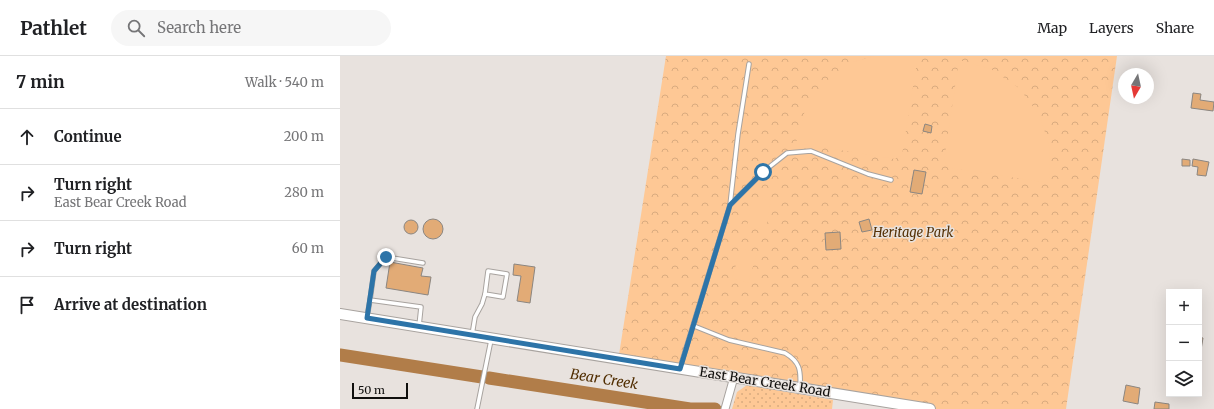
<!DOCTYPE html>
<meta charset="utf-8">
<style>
:root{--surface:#fff;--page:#f6f6f6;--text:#202124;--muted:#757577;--line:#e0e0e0}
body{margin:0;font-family:Merriweather,serif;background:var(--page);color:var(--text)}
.controls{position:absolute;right:12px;bottom:12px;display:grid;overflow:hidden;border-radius:0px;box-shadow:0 4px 16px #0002}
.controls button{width:36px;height:36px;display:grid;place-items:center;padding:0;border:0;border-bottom:1px solid var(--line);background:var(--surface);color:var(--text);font:20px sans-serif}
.compass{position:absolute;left:778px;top:12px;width:36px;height:36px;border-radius:50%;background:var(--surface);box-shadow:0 4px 16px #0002;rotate:189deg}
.scale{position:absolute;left:12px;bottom:10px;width:56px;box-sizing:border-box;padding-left:4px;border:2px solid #100f0d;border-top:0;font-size:11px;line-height:14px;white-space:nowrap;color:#100f0d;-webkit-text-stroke:3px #e8e2de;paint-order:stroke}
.stop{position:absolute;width:12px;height:12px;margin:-9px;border:3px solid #2d74a8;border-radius:50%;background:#fff}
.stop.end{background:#2d74a8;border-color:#fff;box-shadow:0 1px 4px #0008}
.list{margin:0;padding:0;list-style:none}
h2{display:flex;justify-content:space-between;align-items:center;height:52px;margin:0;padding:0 16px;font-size:17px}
h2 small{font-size:13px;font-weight:400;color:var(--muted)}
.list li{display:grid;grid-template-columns:26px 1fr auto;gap:12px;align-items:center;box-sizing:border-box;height:56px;padding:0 16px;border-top:1px solid var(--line)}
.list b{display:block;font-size:15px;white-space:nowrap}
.list p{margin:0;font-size:13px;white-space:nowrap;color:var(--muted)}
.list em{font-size:13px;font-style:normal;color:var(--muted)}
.icon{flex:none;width:22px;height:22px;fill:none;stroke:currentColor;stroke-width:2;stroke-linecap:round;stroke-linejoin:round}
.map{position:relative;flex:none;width:874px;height:353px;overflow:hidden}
header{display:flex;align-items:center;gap:24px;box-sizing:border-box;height:56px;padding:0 20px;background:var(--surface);border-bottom:1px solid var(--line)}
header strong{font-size:19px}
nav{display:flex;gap:22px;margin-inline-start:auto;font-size:14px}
.search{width:280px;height:36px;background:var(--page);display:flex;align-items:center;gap:10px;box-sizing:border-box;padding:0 14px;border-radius:22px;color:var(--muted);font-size:15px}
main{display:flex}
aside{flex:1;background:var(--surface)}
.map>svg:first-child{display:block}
.grass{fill:url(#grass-dots)}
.park{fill:url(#park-crowns)}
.garden{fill:#fec895}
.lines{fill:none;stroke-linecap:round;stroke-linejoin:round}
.river{stroke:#b17d49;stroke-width:13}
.building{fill:#e2ab76;stroke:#8b8681}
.lane-casing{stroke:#a8a39f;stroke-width:5.5}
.street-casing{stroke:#a8a39f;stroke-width:9}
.secondary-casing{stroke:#a8a39f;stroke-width:12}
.lane{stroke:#fff;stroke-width:3.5}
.street{stroke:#fff;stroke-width:7}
.secondary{stroke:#fff;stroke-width:10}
.route{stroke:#2d74a8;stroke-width:5}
.labels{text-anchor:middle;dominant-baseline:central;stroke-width:3;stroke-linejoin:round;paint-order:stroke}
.park-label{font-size:13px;font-style:italic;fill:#563207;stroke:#e8e2de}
.street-label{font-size:13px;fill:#100f0d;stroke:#e8e2de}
.water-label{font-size:14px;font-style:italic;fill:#512e02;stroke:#e8e2de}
</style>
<header>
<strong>Pathlet</strong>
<div class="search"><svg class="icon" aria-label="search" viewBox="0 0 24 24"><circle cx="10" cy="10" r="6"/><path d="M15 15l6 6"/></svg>Search here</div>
<nav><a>Map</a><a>Layers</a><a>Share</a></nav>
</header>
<main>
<aside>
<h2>7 min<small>Walk · 540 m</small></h2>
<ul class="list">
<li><svg class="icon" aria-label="ahead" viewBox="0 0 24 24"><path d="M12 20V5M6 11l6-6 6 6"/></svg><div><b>Continue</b></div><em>200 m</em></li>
<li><svg class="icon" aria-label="right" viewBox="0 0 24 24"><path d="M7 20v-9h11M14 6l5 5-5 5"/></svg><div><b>Turn right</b><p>East Bear Creek Road</p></div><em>280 m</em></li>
<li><svg class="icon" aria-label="right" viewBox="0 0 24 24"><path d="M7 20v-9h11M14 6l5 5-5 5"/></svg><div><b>Turn right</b></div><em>60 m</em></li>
<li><svg class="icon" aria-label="arrive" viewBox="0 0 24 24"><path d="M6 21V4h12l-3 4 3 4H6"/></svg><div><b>Arrive at destination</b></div></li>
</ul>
</aside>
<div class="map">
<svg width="874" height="353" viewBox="0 0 874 353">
<defs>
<pattern id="grass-dots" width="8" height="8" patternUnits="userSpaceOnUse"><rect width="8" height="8" fill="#fec895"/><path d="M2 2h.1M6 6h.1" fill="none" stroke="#d9ab7f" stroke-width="1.8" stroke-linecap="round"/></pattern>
<pattern id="park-crowns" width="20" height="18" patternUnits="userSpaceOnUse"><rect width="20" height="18" fill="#fec895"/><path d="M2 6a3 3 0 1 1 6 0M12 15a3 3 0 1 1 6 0" fill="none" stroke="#d9ab7f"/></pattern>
</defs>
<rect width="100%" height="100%" fill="#e8e2de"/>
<!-- grass -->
<path class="grass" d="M407,329L493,344L492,353H392L397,336Z"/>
<!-- park -->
<path class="park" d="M326,0H777L726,353H572L278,305Z"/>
<!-- garden -->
<g class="garden">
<path d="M534,0H578L562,99L555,103L456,87L465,54L485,26L513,6Z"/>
<path d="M619,4L651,13L679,32L700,60L710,93L709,127L609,112L604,105Z"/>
<path d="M412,141L431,144L426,174L407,171Z"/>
<path d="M401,192L417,197L408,227L392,222Z"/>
</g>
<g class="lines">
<!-- river -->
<g class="river">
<path d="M0,299L142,321"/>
<path d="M149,322L350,353H375"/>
</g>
</g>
<!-- building -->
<g class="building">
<path d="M853,37L861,38L860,44L874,46L873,55L851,52Z"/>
<path d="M585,68L592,70L591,77L583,75Z"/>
<path d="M842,103L850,104V110H842Z"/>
<path d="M853,103L869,106L866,120L857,119L858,111L852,110Z"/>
<path d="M574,114L586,116L582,138L570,136Z"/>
<path d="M529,163L532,174L522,176L519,166Z"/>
<circle cx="93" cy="173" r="10"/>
<circle cx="71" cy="171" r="7"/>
<path d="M500,176L501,193L486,194L485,177Z"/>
<path d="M50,206L83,212L81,220L91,221L88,239L46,232Z"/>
<path d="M174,208L195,211L190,247L177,245L181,220L173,219Z"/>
<path d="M859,281L863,282L861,294L859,293Z"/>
<path d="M786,329L800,332L798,348L783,345Z"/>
<path d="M815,346L829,348V353H814Z"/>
</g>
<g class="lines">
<!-- lane casing -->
<g class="lane-casing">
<g id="lane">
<path d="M390,149L423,116L447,97L471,95L528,118L551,124"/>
<path d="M148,215L167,218L163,241L145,238Z"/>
<path d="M27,261L30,244"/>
<path d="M79,270L81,251L30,244L34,215L46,201L83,207"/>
<path d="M354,270L389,284L445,297C460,306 461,314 460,331"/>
<path d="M132,279L135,261L142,248L145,238"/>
<path d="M340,312L390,149L398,78L409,8"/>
<path d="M137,353L151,284"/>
</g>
</g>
<!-- street casing -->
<g class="street-casing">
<path id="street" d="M385,353L394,321"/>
</g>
<!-- secondary casing -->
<g class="secondary-casing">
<path id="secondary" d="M0,258L590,353"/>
</g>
<!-- lane -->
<use href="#lane" class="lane"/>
<!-- street -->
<use href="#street" class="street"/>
<!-- secondary -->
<use href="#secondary" class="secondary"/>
</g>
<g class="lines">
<!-- route -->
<path class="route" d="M46,201L34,215L27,262L340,313L390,149L423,116"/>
</g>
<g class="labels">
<!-- park labels -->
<g class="park-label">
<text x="573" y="176">Heritage Park</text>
</g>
<!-- street labels -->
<g class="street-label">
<text transform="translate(425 326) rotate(9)">East Bear Creek Road</text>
</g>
<!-- water labels -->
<g class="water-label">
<text transform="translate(264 323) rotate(9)">Bear Creek</text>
</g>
</g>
</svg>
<div class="controls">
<button>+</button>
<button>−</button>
<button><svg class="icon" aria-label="layers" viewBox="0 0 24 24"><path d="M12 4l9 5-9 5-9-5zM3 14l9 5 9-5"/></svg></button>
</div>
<svg class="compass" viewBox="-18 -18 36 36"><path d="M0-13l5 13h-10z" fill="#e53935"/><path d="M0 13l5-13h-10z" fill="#757577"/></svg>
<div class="scale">50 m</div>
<div class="stop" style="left:423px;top:116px"></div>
<div class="stop end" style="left:46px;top:201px"></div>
</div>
</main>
